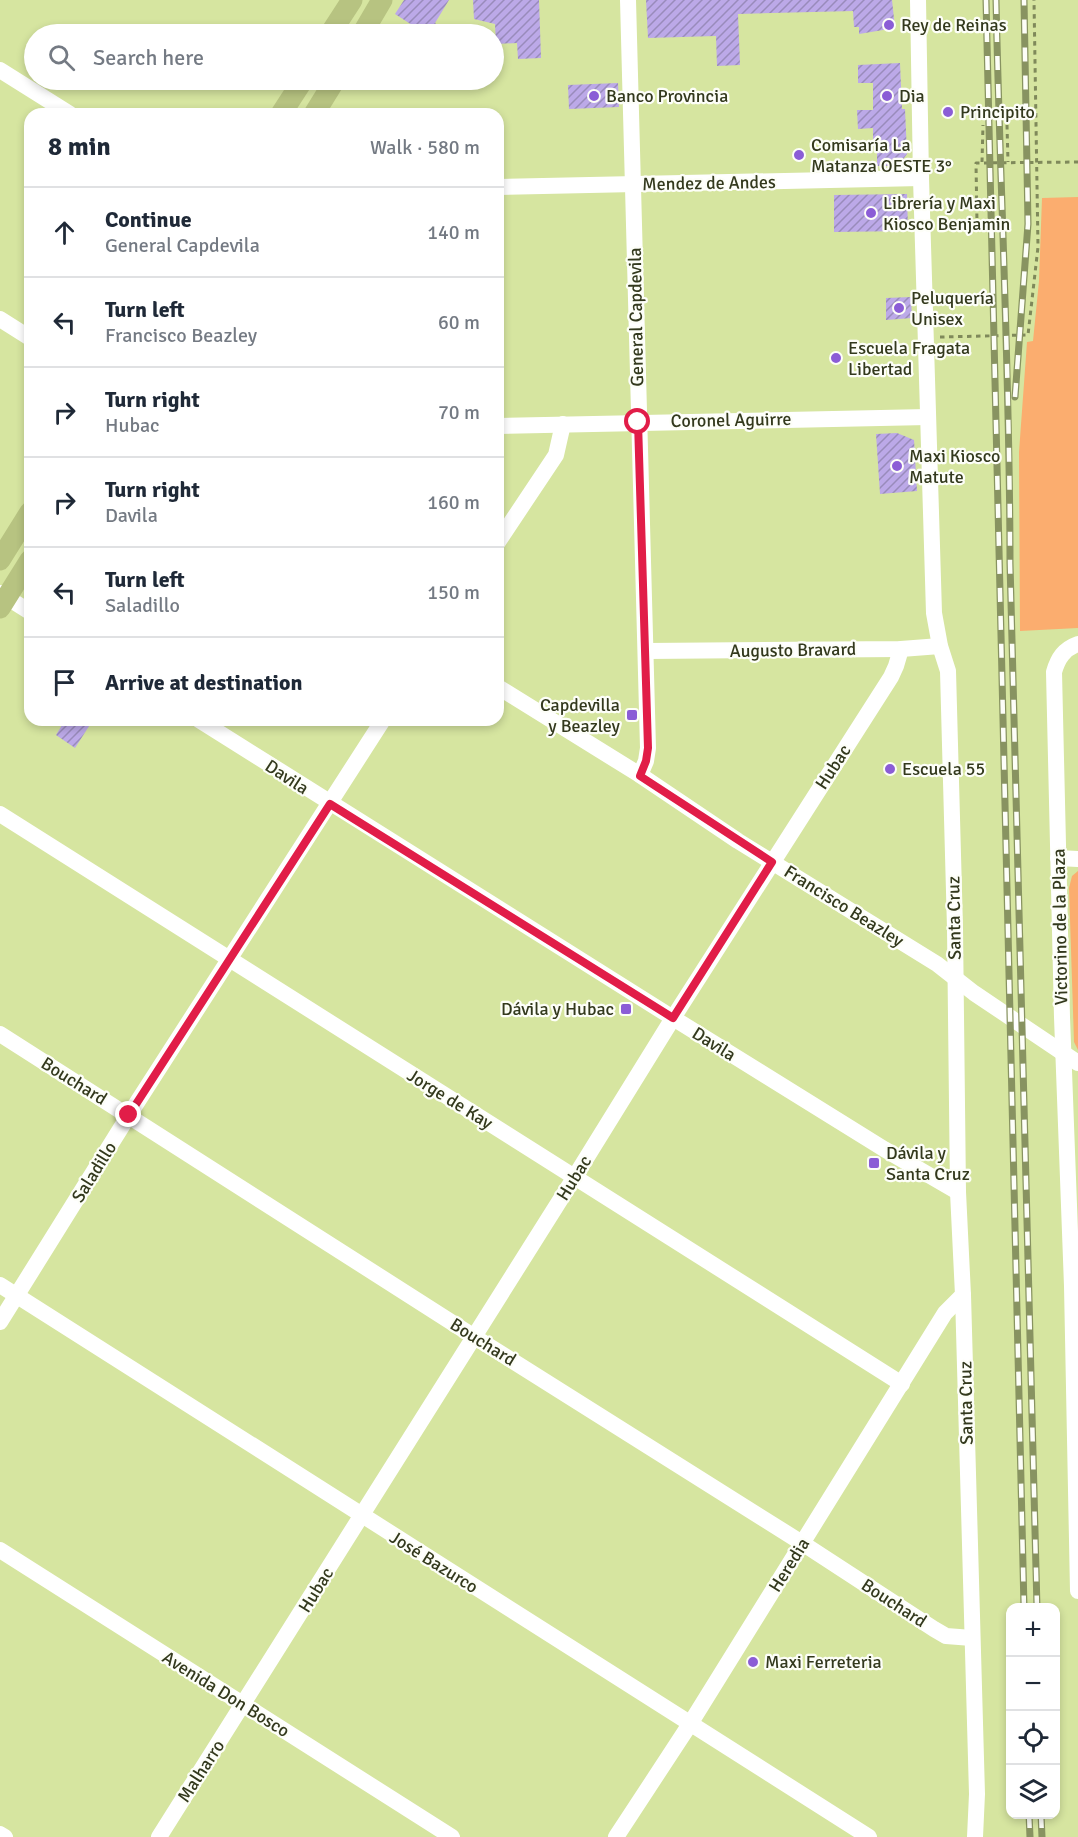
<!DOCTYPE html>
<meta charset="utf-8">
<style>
:root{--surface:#fff;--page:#f2f2f3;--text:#1f2937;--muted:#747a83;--line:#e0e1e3}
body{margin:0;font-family:Signika,sans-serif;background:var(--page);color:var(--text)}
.controls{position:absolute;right:18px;bottom:18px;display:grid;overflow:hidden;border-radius:12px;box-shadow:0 3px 9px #0003}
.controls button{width:54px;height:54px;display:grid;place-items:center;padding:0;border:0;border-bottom:2px solid var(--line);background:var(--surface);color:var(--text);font:30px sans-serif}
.stop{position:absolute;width:18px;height:18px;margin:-14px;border:4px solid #e11d48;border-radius:50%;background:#fff}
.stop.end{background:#e11d48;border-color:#fff;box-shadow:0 2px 6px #0008}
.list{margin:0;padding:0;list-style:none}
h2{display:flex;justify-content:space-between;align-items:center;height:78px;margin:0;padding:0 24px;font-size:26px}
h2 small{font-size:20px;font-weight:400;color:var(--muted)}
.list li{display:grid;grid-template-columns:39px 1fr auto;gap:18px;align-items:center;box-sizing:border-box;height:90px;padding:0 24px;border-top:2px solid var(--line)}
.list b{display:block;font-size:22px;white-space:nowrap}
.list p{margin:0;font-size:20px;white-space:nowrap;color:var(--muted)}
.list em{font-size:20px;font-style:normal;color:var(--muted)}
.icon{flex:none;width:33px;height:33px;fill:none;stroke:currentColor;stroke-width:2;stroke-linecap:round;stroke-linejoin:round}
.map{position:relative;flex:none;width:1078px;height:1837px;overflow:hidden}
.search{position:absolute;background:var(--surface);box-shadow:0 3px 9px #0003;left:24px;top:24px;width:480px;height:66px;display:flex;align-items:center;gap:15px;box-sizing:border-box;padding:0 21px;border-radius:33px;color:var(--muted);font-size:22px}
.panel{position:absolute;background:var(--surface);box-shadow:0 3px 9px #0003;left:24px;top:108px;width:480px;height:618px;border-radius:18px}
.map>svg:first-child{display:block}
.green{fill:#fbad6f}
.building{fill:url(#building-hatch)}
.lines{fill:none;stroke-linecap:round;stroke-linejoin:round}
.path{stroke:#7f895a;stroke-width:3;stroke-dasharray:4.5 4.5;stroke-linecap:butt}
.minor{stroke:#fff;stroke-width:16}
.major{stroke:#b7c381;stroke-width:21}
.rail-casing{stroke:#889361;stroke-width:7}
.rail{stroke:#fdfef8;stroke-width:4.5;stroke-dasharray:14;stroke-linecap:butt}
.route{stroke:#e11d48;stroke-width:8}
.poi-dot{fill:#8b5dd6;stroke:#fdfef8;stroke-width:2}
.labels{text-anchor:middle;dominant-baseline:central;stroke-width:4.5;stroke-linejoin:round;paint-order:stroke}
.poi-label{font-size:18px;fill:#33391d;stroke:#fdfef8;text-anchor:start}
.street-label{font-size:18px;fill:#33391d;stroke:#fdfef8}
</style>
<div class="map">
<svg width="1078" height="1837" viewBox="0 0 1078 1837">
<defs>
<pattern id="building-hatch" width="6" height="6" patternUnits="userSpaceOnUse" patternTransform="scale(1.5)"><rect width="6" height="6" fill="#bca9e8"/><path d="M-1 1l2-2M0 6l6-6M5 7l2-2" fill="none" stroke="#998bbb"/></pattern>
</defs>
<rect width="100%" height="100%" fill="#d6e5a0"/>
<!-- green -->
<g class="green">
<path d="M1078,197V628L1020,631L1019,452L1027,342L1033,341L1039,281L1042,198Z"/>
<path d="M1078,871V1050L1074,1042L1069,888L1072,876Z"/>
</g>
<!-- building -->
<g class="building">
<path d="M404,0H449L435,23L447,34H426L395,14Z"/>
<path d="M473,0H539L541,58L518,59L517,43L496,44L495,24L474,19Z"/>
<path d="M646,0H892L895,28L859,34V27H854L853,11L738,14L740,65L717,66L716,36L648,38Z"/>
<path d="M900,63L902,109H905L907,154L898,166H877V139L873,140V128L858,129L857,110H873V83H858V65Z"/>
<path d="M618,83L619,107L569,109L568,85Z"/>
<path d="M907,194L908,231L834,232V195Z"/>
<path d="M911,297L912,318L886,320V298Z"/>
<path d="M897,433L914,440L917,491L880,494L876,434Z"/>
<path d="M65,720H93L75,748L56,735Z"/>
</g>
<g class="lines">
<!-- path -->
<g class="path">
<path d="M1007,125L1008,162"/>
<path d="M982,162L983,125"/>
<path d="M937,224L977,223L976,163L1078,162"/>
<path d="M940,337L1028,335L1038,247L1034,0"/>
</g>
<!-- minor -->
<g class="minor">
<path d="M628,0L648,748L646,761L640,775"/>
<path d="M918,0L921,178L934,613L940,646L948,671L955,928L958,1192L963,1295L977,1794L975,1837"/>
<path d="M0,70L70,114"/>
<path d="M498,187L921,178"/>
<path d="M0,319L30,338"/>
<path d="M498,426L928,417"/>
<path d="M498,542L556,455L563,424"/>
<path d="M0,593L30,612"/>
<path d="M1078,644C1064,649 1058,658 1054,672L1062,1017L1072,1286L1078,1591"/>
<path d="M646,651L901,649L940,646"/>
<path d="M498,687L640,775L738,841L937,964L974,993L1078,1063"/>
<path d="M199,720L673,1018L884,1149L958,1192"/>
<path d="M0,814L902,1384"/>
<path d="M1058,858L1078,859"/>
<path d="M0,1034L473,1336L802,1543L934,1629L946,1636L972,1638"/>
<path d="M0,1285L869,1837"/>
<path d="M0,1322L129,1115L383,720"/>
<path d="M0,1550L452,1837"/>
<path d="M0,1834L5,1837"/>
<path d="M159,1837L574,1178L673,1018L891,677L896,666L901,649"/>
<path d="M616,1837L690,1724L945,1313L963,1295"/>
</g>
<!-- major -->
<g class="major">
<path d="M330,34L352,0"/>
<path d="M362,34L382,0"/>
<path d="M281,114L303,80"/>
<path d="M314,114L335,80"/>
<path d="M0,560L30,512"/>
<path d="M0,608L30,560"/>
</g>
<!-- rail casing -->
<g class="rail-casing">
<g id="rail">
<path d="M986,0L1024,1608"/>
<path d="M996,0C1000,188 1010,375 1010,563L1037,1608"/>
<path d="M1015,397L1028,224L1024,0"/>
<path d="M1029,1814L1030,1837"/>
<path d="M1041,1814L1042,1837"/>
</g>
</g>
<!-- rail -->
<use href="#rail" class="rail"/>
</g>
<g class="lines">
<!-- route -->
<path class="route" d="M129,1115L330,804L673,1018L772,862L640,776L646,761L648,748L638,422"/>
</g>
<!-- markers -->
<g class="poi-dot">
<circle cx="889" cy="25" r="6"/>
<circle cx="594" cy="96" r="6"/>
<circle cx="887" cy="96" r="6"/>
<circle cx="948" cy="112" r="6"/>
<circle cx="799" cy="155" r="6"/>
<circle cx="871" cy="213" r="6"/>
<circle cx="899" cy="308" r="6"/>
<circle cx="836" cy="358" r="6"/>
<circle cx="897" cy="466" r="6"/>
<rect x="626" y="709" width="12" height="12" rx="3"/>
<circle cx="890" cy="769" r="6"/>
<rect x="620" y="1003" width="12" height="12" rx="3"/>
<rect x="868" y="1157" width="12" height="12" rx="3"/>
<circle cx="753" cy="1662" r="6"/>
</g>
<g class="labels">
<!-- poi labels -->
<g class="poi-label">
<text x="901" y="25">Rey de Reinas</text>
<text x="606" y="96">Banco Provincia</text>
<text x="899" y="96">Dia</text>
<text x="960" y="112">Principito</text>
<text x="811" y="145">Comisaría La<tspan x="811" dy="21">Matanza OESTE 3°</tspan></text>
<text x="883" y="203">Librería y Maxi<tspan x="883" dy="21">Kiosco Benjamin</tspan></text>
<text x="911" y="298">Peluquería<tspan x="911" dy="21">Unisex</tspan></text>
<text x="848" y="348">Escuela Fragata<tspan x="848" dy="21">Libertad</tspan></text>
<text x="909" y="456">Maxi Kiosco<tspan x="909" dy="21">Matute</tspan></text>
<text x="620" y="705" text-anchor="end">Capdevilla<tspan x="620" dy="21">y Beazley</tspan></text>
<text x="902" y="769">Escuela 55</text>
<text x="614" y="1009" text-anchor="end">Dávila y Hubac</text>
<text x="886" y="1153">Dávila y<tspan x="886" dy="21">Santa Cruz</tspan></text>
<text x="765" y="1662">Maxi Ferreteria</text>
</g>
<!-- street labels -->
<g class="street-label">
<text transform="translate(709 183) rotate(-1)">Mendez de Andes</text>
<text transform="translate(636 317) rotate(-91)">General Capdevila</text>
<text transform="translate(731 420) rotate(-1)">Coronel Aguirre</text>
<text transform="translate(793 650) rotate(-1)">Augusto Bravard</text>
<text transform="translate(833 767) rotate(-57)">Hubac</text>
<text transform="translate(287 777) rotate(33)">Davila</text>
<text transform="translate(844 906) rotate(32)">Francisco Beazley</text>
<text transform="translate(954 918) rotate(-91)">Santa Cruz</text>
<text transform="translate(1060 927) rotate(-91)">Victorino de la Plaza</text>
<text transform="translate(714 1044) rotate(32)">Davila</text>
<text transform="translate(74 1081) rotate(32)">Bouchard</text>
<text transform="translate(450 1099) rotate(32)">Jorge de Kay</text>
<text transform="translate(94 1172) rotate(-58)">Saladillo</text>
<text transform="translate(574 1178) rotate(-58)">Hubac</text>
<text transform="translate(483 1342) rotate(32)">Bouchard</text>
<text transform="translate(966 1403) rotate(-91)">Santa Cruz</text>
<text transform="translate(434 1562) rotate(32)">José Bazurco</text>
<text transform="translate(789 1565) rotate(-58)">Heredia</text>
<text transform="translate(316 1590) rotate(-58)">Hubac</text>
<text transform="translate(894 1603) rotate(33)">Bouchard</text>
<text transform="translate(226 1694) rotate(32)">Avenida Don Bosco</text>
<text transform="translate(201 1771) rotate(-57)">Malharro</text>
</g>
</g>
</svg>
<div class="controls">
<button>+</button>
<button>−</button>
<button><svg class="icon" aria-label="locate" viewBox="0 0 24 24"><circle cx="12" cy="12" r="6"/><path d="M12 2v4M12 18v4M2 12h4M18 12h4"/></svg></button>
<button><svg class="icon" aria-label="layers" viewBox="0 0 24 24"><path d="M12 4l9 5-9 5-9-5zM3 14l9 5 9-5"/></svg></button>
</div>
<div class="stop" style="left:638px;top:422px"></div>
<div class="stop end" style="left:129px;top:1115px"></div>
<div class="search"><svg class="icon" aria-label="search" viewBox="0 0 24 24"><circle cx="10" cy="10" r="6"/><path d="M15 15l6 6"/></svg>Search here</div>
<section class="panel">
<h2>8 min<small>Walk · 580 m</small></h2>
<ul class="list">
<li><svg class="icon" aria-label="ahead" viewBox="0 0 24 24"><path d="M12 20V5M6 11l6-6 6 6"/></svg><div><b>Continue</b><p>General Capdevila</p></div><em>140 m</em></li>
<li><svg class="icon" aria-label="left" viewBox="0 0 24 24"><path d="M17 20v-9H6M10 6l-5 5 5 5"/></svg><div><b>Turn left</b><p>Francisco Beazley</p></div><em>60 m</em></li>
<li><svg class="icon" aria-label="right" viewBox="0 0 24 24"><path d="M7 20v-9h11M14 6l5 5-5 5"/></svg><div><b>Turn right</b><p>Hubac</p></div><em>70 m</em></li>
<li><svg class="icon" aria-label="right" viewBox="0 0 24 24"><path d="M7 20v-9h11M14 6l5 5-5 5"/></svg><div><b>Turn right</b><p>Davila</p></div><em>160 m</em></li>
<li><svg class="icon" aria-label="left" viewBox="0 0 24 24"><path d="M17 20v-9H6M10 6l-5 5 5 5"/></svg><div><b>Turn left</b><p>Saladillo</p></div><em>150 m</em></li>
<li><svg class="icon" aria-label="arrive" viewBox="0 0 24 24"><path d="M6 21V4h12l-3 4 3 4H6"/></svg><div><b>Arrive at destination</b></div></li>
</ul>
</section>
</div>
